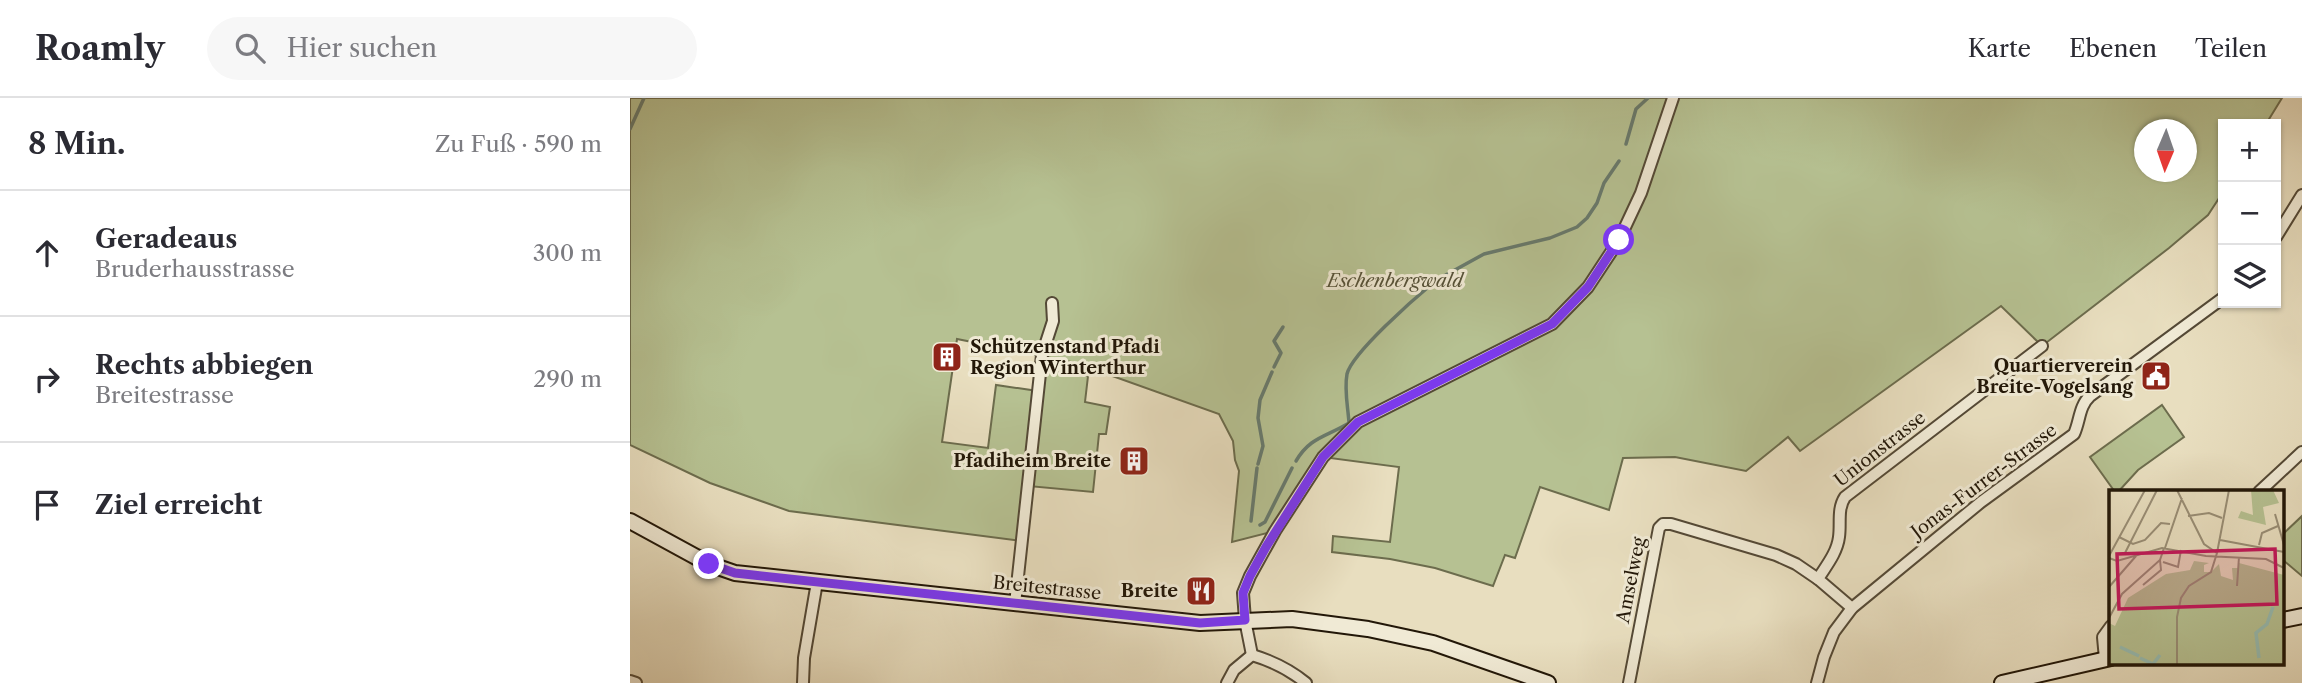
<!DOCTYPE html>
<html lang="de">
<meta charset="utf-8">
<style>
:root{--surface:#fff;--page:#f7f7f7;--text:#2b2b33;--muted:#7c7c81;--line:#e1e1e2}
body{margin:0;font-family:"Libre Caslon Text",serif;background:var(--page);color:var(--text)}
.controls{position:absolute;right:21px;top:21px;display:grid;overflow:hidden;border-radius:0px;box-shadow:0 2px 5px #0004}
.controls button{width:63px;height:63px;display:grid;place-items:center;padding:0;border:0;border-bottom:2px solid var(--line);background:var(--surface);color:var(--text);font:35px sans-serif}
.compass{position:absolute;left:1504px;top:21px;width:63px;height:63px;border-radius:50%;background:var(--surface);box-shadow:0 2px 5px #0004;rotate:182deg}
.stop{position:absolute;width:21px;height:21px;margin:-16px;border:5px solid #7c3aed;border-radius:50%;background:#fff}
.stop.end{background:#7c3aed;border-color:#fff;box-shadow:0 2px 7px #0008}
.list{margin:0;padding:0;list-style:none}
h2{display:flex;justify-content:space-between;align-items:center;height:91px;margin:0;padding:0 28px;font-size:30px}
h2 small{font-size:23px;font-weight:400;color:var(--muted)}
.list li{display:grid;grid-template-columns:46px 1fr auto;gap:21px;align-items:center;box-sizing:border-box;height:126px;padding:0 28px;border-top:2px solid var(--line)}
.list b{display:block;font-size:26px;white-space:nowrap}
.list p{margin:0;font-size:23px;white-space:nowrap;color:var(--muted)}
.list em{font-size:23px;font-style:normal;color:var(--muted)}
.icon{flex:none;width:38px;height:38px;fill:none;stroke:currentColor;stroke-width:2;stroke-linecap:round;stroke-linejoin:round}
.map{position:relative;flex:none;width:1672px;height:585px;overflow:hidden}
header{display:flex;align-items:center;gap:42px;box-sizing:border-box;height:98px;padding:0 35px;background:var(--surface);border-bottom:2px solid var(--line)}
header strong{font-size:33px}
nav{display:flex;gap:38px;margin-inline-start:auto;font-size:24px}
.search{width:490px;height:63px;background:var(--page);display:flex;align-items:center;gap:18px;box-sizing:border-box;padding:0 24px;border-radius:38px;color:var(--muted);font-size:26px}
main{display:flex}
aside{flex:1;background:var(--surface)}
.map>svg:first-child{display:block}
.green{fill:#b6c192;stroke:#6c6c4d;stroke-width:2;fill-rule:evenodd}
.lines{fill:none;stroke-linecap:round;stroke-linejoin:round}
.stream{stroke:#687a6d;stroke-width:3.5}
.street-casing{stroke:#544936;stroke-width:14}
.secondary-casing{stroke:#221708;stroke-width:18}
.street{stroke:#f0ead5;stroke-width:10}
.secondary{stroke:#f0ead5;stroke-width:14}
.route{stroke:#7c3aed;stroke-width:9}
.labels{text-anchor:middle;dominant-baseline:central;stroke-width:6;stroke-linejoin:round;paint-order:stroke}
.park-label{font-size:18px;font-style:italic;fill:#565238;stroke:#f0ead5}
.poi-label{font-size:18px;font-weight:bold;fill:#221708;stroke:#f0ead5;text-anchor:end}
.street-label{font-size:18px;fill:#221708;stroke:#f0ead5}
.inset-river{fill:none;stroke:#97bcb1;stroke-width:3.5}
.inset-road{fill:none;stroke:#998e76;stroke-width:2}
.view{fill:#c2185b;fill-opacity:0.15;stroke:#c2185b;stroke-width:3.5}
.inset-edge{fill:none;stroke:#221708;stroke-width:3.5}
</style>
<header>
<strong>Roamly</strong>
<div class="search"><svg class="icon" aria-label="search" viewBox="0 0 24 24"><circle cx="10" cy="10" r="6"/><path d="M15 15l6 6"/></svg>Hier suchen</div>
<nav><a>Karte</a><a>Ebenen</a><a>Teilen</a></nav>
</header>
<main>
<aside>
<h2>8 Min.<small>Zu Fuß · 590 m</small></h2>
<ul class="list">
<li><svg class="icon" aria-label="ahead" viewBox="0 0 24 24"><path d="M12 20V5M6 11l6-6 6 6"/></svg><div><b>Geradeaus</b><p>Bruderhausstrasse</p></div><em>300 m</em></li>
<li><svg class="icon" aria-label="right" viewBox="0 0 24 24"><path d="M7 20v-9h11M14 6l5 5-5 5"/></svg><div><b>Rechts abbiegen</b><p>Breitestrasse</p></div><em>290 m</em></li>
<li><svg class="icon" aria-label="arrive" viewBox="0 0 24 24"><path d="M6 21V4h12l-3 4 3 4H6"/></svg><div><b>Ziel erreicht</b></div></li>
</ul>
</aside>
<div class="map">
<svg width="1672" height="585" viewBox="0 0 1672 585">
<rect width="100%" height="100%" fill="#e8debf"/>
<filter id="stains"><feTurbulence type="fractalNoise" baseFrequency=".00286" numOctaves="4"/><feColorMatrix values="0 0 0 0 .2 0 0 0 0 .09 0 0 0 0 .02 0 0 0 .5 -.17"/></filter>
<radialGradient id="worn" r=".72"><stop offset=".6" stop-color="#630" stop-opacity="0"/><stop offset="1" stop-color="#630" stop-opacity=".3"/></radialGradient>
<!-- green -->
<g class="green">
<path d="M0,0H1652L1636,26H1593V94L1578,117L1539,150L1412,248L1371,208L1170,353L1158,339L1116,373L1045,359L993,360L979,412L910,389L885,460L875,457L863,488L805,470L760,461L702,454L703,438L760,444L769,369L693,359L645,433L602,444L609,373L605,362L603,343L589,316L446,265L327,241L312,344L358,350L366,287L408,293L411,272L458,278L455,304L480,309L476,336H469L463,394L399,388L392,443L159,413L80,385L0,347ZM1514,32H1556V74H1514Z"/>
<path d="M1532,307L1554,339L1508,372L1488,394H1485L1460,359Z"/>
<path d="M1672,418V478L1653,462V436Z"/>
</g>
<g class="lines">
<!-- stream -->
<g class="stream">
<path d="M0,31L14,0"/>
<path d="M996,46L1006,11L1018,0"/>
<path d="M814,178L854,156L920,140L947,129L957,120L967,105L974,85L989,63"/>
<path d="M644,269L651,255L644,243L653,229"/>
<path d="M666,363C680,339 696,339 719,325C718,309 714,292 717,276C722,255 785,200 803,185"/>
<path d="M628,366L633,348L628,320L630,302L642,274"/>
<path d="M621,423L627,370"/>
<path d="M630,427L635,424L662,370"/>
</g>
<!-- street casing -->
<g class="street-casing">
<g id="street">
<path d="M1646,139L1672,97"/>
<path d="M1629,394L1672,354"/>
<path d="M385,506L412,257L423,223L422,205"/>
<path d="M1222,510L1188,481C1196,468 1207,455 1209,439C1211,425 1207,411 1215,399L1412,248"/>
<path d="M622,557L615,522L613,495L620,478L645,433L693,359L728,324L922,226L958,189L989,142L1011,95L1043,0"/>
<path d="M622,557C642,563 659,571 676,585"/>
<path d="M1475,561L1473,539L1481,528"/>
<path d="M0,583L6,585"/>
<path d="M173,585L174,560L187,484"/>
<path d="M597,585L604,572L622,557"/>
<path d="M999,585L1029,430L1033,426H1041L1146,457L1166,466L1188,481"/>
<path d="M1187,585L1194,559L1204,534L1222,510L1351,404L1444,336C1450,323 1449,308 1460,298L1593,200"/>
</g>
</g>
<!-- secondary casing -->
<g class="secondary-casing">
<g id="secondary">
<path d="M0,423L79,466L105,475L570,525L662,521L738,531L803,545L918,585"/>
<path d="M1653,522L1672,518"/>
<path d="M1372,585L1481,560"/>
</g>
</g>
<!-- street -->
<use href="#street" class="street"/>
<!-- secondary -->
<use href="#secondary" class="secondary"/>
</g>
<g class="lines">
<!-- route -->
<path class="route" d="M79,466L105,475L123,477L570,525L615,522L613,495L620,478L636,449L693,359L728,324L922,226L958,189L989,142"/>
</g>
<!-- icons -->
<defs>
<g id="building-square" transform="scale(1.575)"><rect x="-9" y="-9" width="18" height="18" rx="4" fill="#8f2418" stroke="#f0ead5"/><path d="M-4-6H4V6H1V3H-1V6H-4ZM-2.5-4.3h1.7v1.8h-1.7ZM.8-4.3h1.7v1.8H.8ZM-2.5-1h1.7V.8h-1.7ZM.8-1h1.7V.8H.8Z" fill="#fff"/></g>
<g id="civic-square" transform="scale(1.575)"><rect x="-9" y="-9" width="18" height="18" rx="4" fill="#8f2418" stroke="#f0ead5"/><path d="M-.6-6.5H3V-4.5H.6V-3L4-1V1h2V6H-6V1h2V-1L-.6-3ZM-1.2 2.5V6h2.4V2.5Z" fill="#fff"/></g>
<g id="restaurant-square" transform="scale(1.575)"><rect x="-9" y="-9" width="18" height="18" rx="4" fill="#8f2418" stroke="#f0ead5"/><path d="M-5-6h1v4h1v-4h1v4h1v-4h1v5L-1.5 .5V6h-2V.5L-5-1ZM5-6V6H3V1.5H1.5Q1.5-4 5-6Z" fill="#fff"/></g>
</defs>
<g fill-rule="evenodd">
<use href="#building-square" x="317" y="259"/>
<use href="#civic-square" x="1526" y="278"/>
<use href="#building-square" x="504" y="363"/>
<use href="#restaurant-square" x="571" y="493"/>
</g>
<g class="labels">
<!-- park labels -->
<g class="park-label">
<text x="765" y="183">Eschenbergwald</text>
</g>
<!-- poi labels -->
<g class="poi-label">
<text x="340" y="249" text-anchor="start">Schützenstand Pfadi<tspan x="340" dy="21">Region Winterthur</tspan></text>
<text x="1503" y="268">Quartierverein<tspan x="1503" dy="21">Breite-Vogelsang</tspan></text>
<text x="481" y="363">Pfadiheim Breite</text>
<text x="548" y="493">Breite</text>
</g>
<!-- street labels -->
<g class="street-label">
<text transform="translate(1250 351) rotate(-38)">Unionstrasse</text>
<text transform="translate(1354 383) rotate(-37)">Jonas-Furrer-Strasse</text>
<text transform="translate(1001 482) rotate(-79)">Amselweg</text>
<text transform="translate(417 490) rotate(6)">Breitestrasse</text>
</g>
</g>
<!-- overview -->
<g transform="translate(1479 392)">
<rect width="175" height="175" fill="#e8debf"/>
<path d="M142,0H164L170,13L154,17L157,35L129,28L132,21L144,25ZM85,71L100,73L95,75V82H102L110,74L112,86L124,90L123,78H129L130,73L175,85V175H0V133L6,136L19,108L57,84L81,80Z" fill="#b6c192"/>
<path class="inset-river" d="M11,157L30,166M31,168L44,174L51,165M150,168L147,143L158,134L164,117"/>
<path class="inset-road" d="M68,0L95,54L108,63M166,24L175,55M79,26L100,23L113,28M10,47L24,54L36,50L52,33L61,34M111,50L175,62M150,55L153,43L169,36M56,58L73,8M16,63L48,0M108,63L120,0M0,66L36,0M0,68L8,71L53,58L97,66L157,69L175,78M54,72L69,77L72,60M34,95L52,80L51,70M128,96L130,67M0,97L27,66M0,128L13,104L51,70L55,58M68,175V127L72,108L80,96L102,82L108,63"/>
<path class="view" d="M166,59L168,114L10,119L8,64Z"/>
<rect width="175" height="175" class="inset-edge"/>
</g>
<rect width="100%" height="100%" filter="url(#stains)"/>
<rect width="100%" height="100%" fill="url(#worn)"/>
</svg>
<div class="controls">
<button>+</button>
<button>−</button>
<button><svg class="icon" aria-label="layers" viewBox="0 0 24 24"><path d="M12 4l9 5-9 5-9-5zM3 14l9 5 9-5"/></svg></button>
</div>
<svg class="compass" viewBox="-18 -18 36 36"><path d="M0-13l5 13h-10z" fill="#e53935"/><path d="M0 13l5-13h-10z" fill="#7c7c81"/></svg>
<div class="stop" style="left:989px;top:142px"></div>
<div class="stop end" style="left:79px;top:466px"></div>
</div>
</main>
